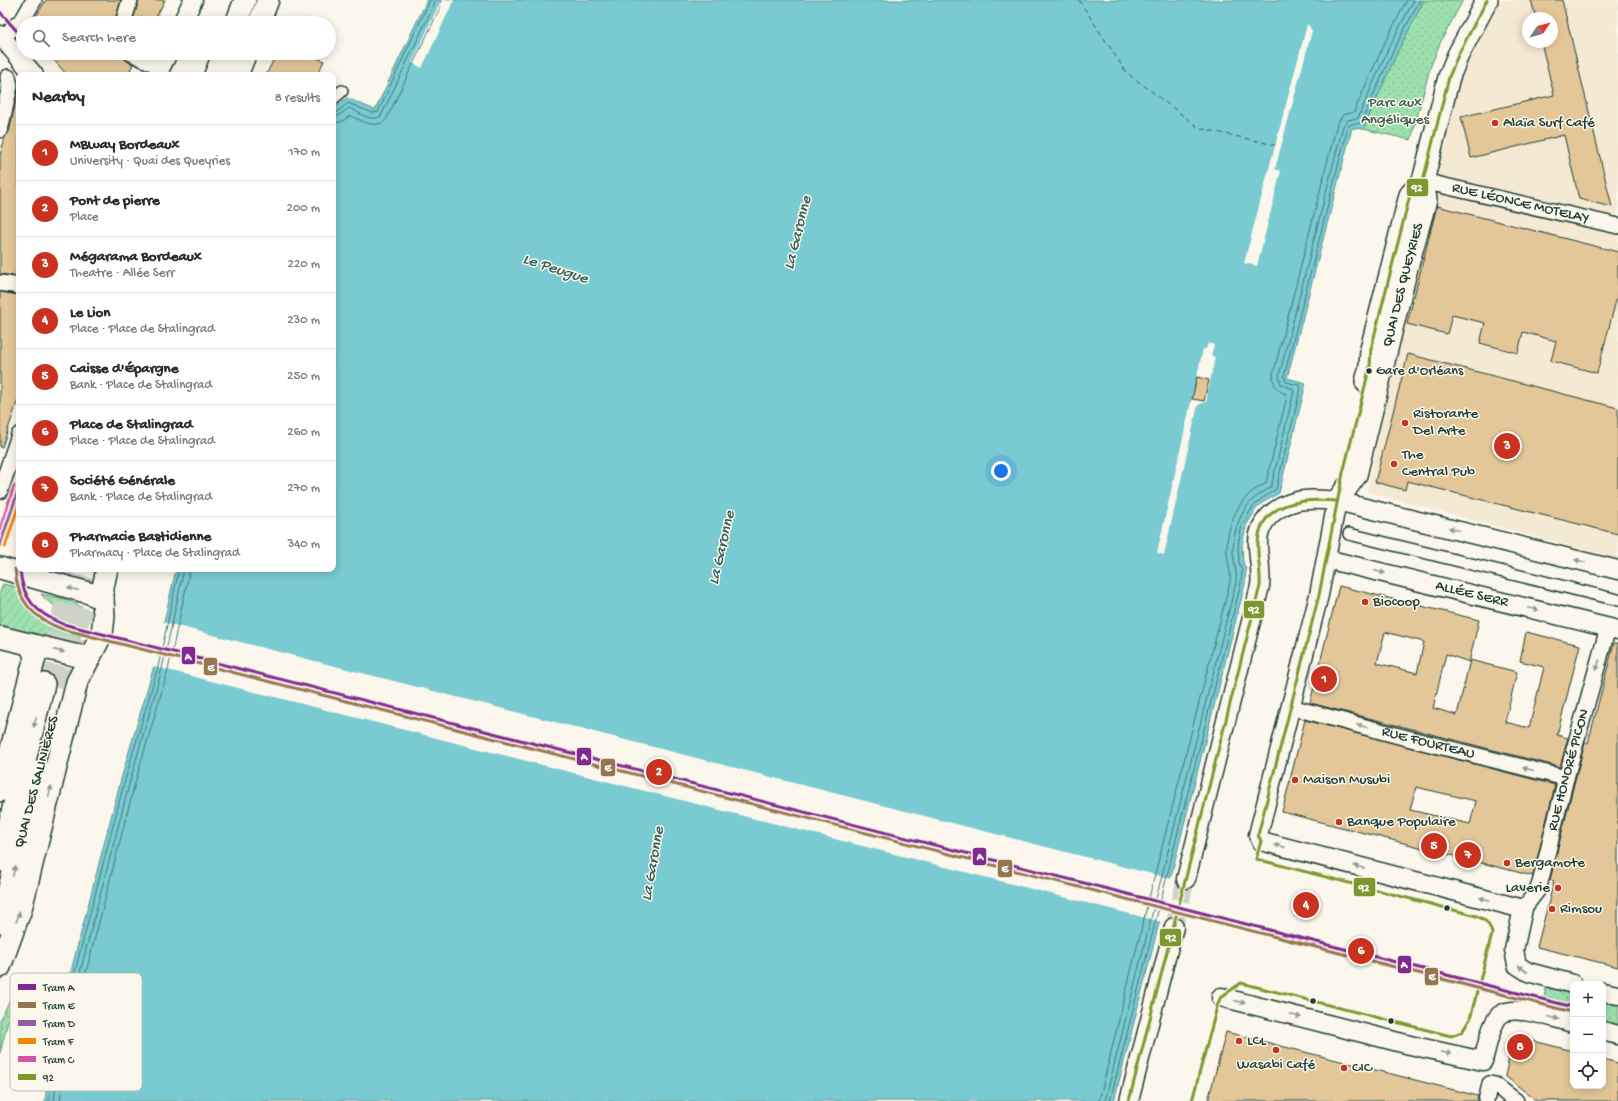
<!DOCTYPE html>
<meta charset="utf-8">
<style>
:root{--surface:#fff;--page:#f2f2f3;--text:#2b2b33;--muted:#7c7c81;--line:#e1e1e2;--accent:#c8321e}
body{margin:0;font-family:"Gochi Hand",sans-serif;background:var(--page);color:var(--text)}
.controls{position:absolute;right:12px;bottom:12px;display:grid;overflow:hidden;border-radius:8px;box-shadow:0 2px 10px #0003}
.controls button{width:36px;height:36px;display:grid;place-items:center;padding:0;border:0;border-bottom:1px solid var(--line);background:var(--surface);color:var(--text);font:20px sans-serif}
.compass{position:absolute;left:1522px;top:12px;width:36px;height:36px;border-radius:50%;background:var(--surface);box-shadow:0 2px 10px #0003;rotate:55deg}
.you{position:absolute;left:1001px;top:471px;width:14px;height:14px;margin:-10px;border:3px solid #fff;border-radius:50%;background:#1a73e8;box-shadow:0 0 0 6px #1a73e833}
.badge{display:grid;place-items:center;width:26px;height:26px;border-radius:50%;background:var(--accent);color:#fff;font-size:13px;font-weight:700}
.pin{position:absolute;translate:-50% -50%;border:2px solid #fff;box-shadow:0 1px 4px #0006}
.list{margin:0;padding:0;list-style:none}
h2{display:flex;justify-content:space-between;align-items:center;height:52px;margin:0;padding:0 16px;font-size:17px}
h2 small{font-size:13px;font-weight:400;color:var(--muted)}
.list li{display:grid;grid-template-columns:26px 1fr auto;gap:12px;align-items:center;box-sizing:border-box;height:56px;padding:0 16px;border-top:1px solid var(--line)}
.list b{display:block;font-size:15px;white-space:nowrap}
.list p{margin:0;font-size:13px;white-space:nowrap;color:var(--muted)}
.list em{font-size:13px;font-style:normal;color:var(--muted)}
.icon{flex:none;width:22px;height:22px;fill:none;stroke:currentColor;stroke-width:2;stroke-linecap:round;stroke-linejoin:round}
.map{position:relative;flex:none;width:1618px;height:1101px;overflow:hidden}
.search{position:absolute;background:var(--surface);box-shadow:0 2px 10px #0003;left:16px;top:16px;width:320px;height:44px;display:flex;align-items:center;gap:10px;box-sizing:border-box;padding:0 14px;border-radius:22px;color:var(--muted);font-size:15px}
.panel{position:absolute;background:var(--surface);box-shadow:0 2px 10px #0003;left:16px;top:72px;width:320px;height:500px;border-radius:8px}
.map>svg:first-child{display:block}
.built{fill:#f4e9d3;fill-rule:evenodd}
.grass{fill:url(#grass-dots);stroke:#5e8f70}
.garden{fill:url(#garden-furrows);stroke:#5e8f70}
.water{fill:#79cad1;stroke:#559292}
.pier{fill:#fbf7ec}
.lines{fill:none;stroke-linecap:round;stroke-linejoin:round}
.shore{stroke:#437573;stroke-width:1}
.ferry{stroke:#36605b;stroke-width:1;stroke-dasharray:5 4;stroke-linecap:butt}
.building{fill:#e4c798;stroke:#1f3d34;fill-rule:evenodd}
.tertiary-tunnel{stroke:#cfd2c7;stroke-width:18;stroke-dasharray:18 9;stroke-linecap:butt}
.secondary-tunnel{stroke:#cfd2c7;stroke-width:21;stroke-dasharray:21 10;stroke-linecap:butt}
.pedestrian-casing{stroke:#1f3d34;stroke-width:14}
.minor-casing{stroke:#1f3d34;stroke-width:18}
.tertiary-casing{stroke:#1f3d34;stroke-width:21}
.secondary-casing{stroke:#1f3d34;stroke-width:24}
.pedestrian{stroke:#fbf7ec;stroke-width:11}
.minor{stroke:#fbf7ec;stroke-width:15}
.tertiary{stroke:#fbf7ec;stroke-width:18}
.secondary{stroke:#fbf7ec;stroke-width:21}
.bus-1-casing{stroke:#fbf7ec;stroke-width:6}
.bus-1{stroke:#7c982e;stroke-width:3}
.tram-1-casing{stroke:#fbf7ec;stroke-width:6}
.tram-2-casing{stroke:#fbf7ec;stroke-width:6}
.tram-3-casing{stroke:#fbf7ec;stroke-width:6}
.tram-4-casing{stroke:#fbf7ec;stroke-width:6}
.tram-5-casing{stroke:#fbf7ec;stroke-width:6}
.tram-1{stroke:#802990;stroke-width:3}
.tram-2{stroke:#967651;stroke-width:3}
.tram-3{stroke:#91619d;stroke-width:3}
.tram-4{stroke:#f08700;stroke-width:3}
.tram-5{stroke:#cf56a0;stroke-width:3}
.oneway{fill:#8d9a90}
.poi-dot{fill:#c8321e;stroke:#fbf7ec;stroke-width:1.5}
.bus-dot{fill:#1f3d34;stroke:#fbf7ec;stroke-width:1.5}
.labels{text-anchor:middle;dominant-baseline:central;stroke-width:3;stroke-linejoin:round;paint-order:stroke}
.bus-label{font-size:14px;fill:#1f3d34;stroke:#fbf7ec;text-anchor:start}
.park-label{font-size:15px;fill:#385e4c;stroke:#fbf7ec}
.poi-label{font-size:15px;fill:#1f3d34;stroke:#fbf7ec;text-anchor:start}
.street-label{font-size:15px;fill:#1f3d34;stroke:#fbf7ec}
.water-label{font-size:16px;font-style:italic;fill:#36605b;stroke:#fbf7ec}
.key{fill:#fbf7ec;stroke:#b9bfb5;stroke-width:1}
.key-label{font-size:11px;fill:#1f3d34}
.line-badge{stroke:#fbf7ec;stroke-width:1.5}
.badge-label{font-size:11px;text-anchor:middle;font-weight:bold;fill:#fff}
</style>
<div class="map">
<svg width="1618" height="1101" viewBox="0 0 1618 1101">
<defs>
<pattern id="grass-dots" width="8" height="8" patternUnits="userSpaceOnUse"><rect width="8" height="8" fill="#9ce1ad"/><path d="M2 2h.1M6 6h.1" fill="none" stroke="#86c295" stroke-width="1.8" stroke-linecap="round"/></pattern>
<pattern id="garden-furrows" width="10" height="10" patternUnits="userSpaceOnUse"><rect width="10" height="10" fill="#9ce1ad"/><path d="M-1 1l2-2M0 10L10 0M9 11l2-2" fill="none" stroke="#86c295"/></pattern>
</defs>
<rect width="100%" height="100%" fill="#fbf7ec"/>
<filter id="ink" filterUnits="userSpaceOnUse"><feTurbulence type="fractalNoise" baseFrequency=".025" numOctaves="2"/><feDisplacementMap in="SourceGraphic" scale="8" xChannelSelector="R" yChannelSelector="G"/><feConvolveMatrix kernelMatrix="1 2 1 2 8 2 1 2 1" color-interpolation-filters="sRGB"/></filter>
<g filter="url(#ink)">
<!-- built -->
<path class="built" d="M1500,0H1618V559L1367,492L1436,165L1456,82ZM1528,18H1552V42H1528Z"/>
<!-- grass -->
<g class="grass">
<path d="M1424,0H1463L1440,43L1430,68L1411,140L1363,129L1397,53Z"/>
<path d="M1547,985L1573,991V1016L1541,1008Z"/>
<path d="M1603,999L1618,1002V1028L1603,1024Z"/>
<path d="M10,1000L13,1001L0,1053V1020Z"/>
</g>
<!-- garden -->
<g class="garden">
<path d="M3,584L17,587C27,622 54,628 85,633L76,641L67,642L0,626V592Z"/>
<path d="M41,594C56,598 82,599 87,616C71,612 51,608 41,594Z"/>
</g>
<!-- water -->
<path class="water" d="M427,0H1424L1397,53L1363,129L1352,128L1287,378L1306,383L1279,493L1262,503L1256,509L1246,526L1242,545L1243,562L1246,570L1245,584L1114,1101H45L52,1044L121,779L154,666L176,569H333V109L347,98L375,110Z"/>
<!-- pier -->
<g class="pier">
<path d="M441,0H454L422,68L412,63Z"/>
<path d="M1308,24L1312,31L1275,169L1281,171L1257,266L1244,263L1307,25Z"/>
<path d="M1208,343L1214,345L1211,356L1215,357L1206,402L1198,405L1164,555L1157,553L1203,349H1206Z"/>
<path d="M162,622L1172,879L1162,922L152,666Z"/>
</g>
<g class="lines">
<!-- shore -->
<g class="shore">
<path d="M333,112H337L348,103L373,113L378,112L430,0"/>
<path d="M333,117L338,116L349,108C359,112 371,123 381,116L434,5L435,0"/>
<path d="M333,123L341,122L350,116C362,120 374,130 386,120L440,8L441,0"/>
<path d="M49,1101L56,1044L125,780L158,667L179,569"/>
<path d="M54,1101L61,1045L130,781L162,669L184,569"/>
<path d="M60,1101L67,1046L135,783L168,670L190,569"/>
<path d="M1099,1101L1155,874L1230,582C1231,572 1228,563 1227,553C1226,531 1234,506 1253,491C1257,488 1262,486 1266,483L1287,396L1286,394C1277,391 1273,385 1273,375L1337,124L1343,115L1354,112L1383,46L1407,0"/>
<path d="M1105,1101L1236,582C1237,572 1234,563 1233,552C1233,532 1240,510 1256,497C1260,493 1266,491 1271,487L1294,391L1293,389L1281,384L1279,376L1343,126L1348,120L1358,118L1388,49L1414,0"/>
<path d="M1110,1101L1241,583L1242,571L1239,562L1238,545L1242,525L1253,507L1260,500L1276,489L1301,387L1299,385L1286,382L1284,376L1348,127L1351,124L1361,123L1393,51L1420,0"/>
</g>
<!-- ferry -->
<path class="ferry" d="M1079,0L1126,72L1199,128L1275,145"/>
</g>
<!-- building -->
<g class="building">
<path d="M46,0H121L114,23H32Z"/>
<path d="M139,0H165L153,23H132Z"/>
<path d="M1531,0H1562L1612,207L1579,199L1564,135L1471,158L1461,117L1554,95L1541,42H1552V18H1536Z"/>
<path d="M48,53H118L122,55L127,61L133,64L128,75H67Z"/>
<path d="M277,53H306L324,61L317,75H266Z"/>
<path d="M19,86V258L15,276L0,274V155L5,137L9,132Z"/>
<path d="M1437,206L1618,252V293L1597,373L1551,361L1556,341L1523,332L1518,353L1480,343L1485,323L1452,315L1447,334L1407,324Z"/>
<path d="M0,292L19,295V397L2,447H0Z"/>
<path d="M1408,354L1618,408V534L1407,481L1405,490L1375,482Z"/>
<path d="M1197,377L1209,380L1204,401L1192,399Z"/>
<path d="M1339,586L1479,620L1469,662L1446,654L1433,708L1457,715L1470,660L1517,672L1505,722L1529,728L1544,667L1520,661L1526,632L1580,645L1557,735L1568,738L1560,767L1310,703ZM1385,632L1424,642L1417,673L1377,663Z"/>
<path d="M1614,643H1618V967L1537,947L1554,881L1550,880L1575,780L1585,743H1588Z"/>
<path d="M1305,720L1555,785L1533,876L1282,812ZM1416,787L1476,801L1470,824L1410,810Z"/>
<path d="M1226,1032L1478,1096L1477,1101H1208Z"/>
<path d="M1514,1036L1573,1051V1086H1603V1059L1618,1063V1101H1537L1505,1076Z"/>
</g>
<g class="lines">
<!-- tertiary-tunnel -->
<path class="tertiary-tunnel" d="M1174,927L1186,879"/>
<!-- secondary-tunnel -->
<g class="secondary-tunnel">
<path d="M44,684L74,569"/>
<path d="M62,688L92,569"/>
</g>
<!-- pedestrian casing -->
<g class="pedestrian-casing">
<g id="pedestrian">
<path d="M333,99L342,91"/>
<path d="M1349,534L1618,600"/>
</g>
</g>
<!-- minor casing -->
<g class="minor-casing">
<g id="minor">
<path d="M123,23L130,0"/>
<path d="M2,38L23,19L34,0"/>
<path d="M131,53L161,67"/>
<path d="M0,130L10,86L8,77"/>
<path id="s1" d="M1423,181L1618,226"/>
<path d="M0,283L19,286"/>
<path d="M0,491L19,435"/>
<path id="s2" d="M1291,707L1399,736L1566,778"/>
<path id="s3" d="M1523,909L1537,891L1540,883L1566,778L1608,628"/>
<path d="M1490,1084L1495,1085L1516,1101"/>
<path d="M1486,1101L1490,1084"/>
</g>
</g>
<!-- tertiary casing -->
<g class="tertiary-casing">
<g id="tertiary">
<path d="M182,23L193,0"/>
<path d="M0,35L34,75"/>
<path d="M157,75L168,53"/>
<path d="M1337,501L1319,595L1258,835L1261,841L1523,909L1514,950L1517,965L1528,972L1573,984"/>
<path id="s4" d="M1326,559L1618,630"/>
<path d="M1186,879L1260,586C1262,571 1258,558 1258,543C1258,522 1275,507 1294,502C1308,498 1324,500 1337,501L1618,570"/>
<path d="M1603,992L1618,995"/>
<path d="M1221,997L1410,1045L1483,1061C1486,1050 1491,1023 1500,1015C1514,1003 1557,1019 1573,1023"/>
<path d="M1603,1031L1618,1035"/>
<path d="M1129,1101L1174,927"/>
</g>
</g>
<!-- secondary casing -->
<g class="secondary-casing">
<g id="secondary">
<path d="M236,23L245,0"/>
<path d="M259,23L268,0"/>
<path d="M215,75L224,53"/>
<path d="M237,75L246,53"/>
<path d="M1366,382L1370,366L1371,349L1410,195L1423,181"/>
<path id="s5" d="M1337,501L1356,475L1407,268L1426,200L1423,181L1449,77L1458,55L1487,0"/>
<path d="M0,568L89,593L103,599"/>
<path d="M0,637L74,655L89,657"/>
<path d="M0,791L35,657L33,651L29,644"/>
<path d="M0,861L44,684"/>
<path d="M0,922L40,771"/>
<path d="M0,967L21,909L77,682L102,634L104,616L103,599V587L107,569"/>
</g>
</g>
<!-- pedestrian -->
<use href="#pedestrian" class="pedestrian"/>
<!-- minor -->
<use href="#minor" class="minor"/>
<!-- tertiary -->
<use href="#tertiary" class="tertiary"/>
<!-- secondary -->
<use href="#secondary" class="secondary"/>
<!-- bus-1 casing -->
<g class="bus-1-casing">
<g id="bus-1">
<path d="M1129,1101L1260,586C1261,571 1257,557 1258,543C1260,501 1305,498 1337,501"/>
<path d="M1192,1101L1218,1003L1221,997L1241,983L1451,1036L1462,1032L1470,1019L1492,934C1490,923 1484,918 1473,915L1256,859L1261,841L1258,835L1319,595L1343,473L1370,366L1371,349L1410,195L1423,181L1449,77L1458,55L1487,0"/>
</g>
</g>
<!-- bus-1 -->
<use href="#bus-1" class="bus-1"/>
<!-- tram-1 casing -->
<g class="tram-1-casing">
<g id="tram-1">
<path d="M0,12L23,38"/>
<path d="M20,569C22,599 36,613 63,624L1573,1007"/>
</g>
</g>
<!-- tram-2 casing -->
<g class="tram-2-casing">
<path id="tram-2" d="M15,569C17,601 33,618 62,629L1572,1012"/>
</g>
<!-- tram-3 casing -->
<g class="tram-3-casing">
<path id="tram-3" d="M0,545L19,488"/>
</g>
<!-- tram-4 casing -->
<g class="tram-4-casing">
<path id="tram-4" d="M5,547L19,504"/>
</g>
<!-- tram-5 casing -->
<g class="tram-5-casing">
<path id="tram-5" d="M0,529L14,486"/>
</g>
<!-- tram-1 -->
<use href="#tram-1" class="tram-1"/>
<!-- tram-2 -->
<use href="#tram-2" class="tram-2"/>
<!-- tram-3 -->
<use href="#tram-3" class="tram-3"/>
<!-- tram-4 -->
<use href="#tram-4" class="tram-4"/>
<!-- tram-5 -->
<use href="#tram-5" class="tram-5"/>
</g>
<!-- one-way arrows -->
<defs><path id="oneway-solid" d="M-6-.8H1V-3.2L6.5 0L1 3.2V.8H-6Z"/></defs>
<g class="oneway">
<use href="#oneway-solid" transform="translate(1454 529) rotate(-166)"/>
<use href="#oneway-solid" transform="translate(1580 561) rotate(-166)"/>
<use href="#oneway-solid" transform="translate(1380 572) rotate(14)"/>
<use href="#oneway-solid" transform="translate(73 589) rotate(-166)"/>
<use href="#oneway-solid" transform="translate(1533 609) rotate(14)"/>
<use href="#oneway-solid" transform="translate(59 651) rotate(13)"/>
<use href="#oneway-solid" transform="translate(1598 665) rotate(106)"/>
<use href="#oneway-solid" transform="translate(35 722) rotate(104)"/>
<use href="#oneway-solid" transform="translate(1362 726) rotate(-165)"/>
<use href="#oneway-solid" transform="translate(1528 769) rotate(-166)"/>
<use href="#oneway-solid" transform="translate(50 791) rotate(-76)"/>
<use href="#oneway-solid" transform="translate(1280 846) rotate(-165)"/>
<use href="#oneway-solid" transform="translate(1359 867) rotate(-166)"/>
<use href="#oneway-solid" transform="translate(14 871) rotate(-75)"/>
<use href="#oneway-solid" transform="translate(1485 899) rotate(-166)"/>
<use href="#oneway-solid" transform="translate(18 917) rotate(-71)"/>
<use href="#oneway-solid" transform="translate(1523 969) rotate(-148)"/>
<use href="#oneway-solid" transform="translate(1240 1002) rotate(14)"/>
<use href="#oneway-solid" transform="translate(1296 1016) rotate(14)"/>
<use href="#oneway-solid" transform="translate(1554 1018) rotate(14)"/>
<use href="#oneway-solid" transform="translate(1446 1053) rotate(12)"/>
</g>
</g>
<!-- markers -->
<g class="poi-dot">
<circle cx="1495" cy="123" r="4"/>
<circle cx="1405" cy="423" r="4"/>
<circle cx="1394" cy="464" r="4"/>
<circle cx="1365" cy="602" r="4"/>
<circle cx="1295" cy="780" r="4"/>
<circle cx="1339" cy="822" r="4"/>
<circle cx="1507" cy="863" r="4"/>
<circle cx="1558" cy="888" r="4"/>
<circle cx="1552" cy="909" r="4"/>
<circle cx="1239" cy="1041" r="4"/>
<circle cx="1276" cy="1050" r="4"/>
<circle cx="1344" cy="1068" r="4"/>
</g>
<g class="bus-dot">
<circle cx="1369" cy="371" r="3.5"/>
<circle cx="1447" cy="908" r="3.5"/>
<circle cx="1313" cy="1001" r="3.5"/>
<circle cx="1391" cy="1021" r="3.5"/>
</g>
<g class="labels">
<!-- bus labels -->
<g class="bus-label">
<text x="1376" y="371">Gare d'Orléans</text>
</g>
<!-- park labels -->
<g class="park-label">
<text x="1395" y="103">Parc aux<tspan x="1395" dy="17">Angéliques</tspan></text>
</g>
<!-- poi labels -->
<g class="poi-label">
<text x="1503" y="123">Alaïa Surf Café</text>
<text x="1413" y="414">Ristorante<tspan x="1413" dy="17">Del Arte</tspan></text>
<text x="1402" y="455">The<tspan x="1402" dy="17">Central Pub</tspan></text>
<text x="1373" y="602">Biocoop</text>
<text x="1303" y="780">Maison Musubi</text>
<text x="1347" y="822">Banque Populaire</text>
<text x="1515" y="863">Bergamote</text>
<text x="1550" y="888" text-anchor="end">Laverie</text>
<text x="1560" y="909">Rimsou</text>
<text x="1247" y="1041">LCL</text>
<text x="1276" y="1065" text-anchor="middle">Wasabi Café</text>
<text x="1352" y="1068">CIC</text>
</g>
<!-- street labels -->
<g class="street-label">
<text stroke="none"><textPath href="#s1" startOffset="100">RUE LÉONCE MOTELAY</textPath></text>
<text stroke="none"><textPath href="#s5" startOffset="228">QUAI DES QUEYRIES</textPath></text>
<text stroke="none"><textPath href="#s4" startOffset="150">ALLÉE SERR</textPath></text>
<text stroke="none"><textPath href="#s2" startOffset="142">RUE FOURTEAU</textPath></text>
<text stroke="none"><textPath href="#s3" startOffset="148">RUE HONORÉ PICON</textPath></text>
<text transform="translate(37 782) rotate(-75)">QUAI DES SALINIÈRES</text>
</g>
<!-- water labels -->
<g class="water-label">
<text transform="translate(799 233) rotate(-76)">La Garonne</text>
<text transform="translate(555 270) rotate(18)">Le Peugue</text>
<text transform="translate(723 548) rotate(-77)">La Garonne</text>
<text transform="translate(654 864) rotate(-80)">La Garonne</text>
</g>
</g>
<!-- legend -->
<rect x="10" y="973" width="132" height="118" rx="6" class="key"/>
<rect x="18" y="984" width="18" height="6" fill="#802990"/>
<rect x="18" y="1002" width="18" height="6" fill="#967651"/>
<rect x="18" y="1020" width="18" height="6" fill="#91619d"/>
<rect x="18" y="1038" width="18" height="6" fill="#f08700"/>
<rect x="18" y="1056" width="18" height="6" fill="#cf56a0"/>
<rect x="18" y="1074" width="18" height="6" fill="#7c982e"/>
<g class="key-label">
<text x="43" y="991">Tram A</text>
<text x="43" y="1009">Tram E</text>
<text x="43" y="1027">Tram D</text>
<text x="43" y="1045">Tram F</text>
<text x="43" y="1063">Tram C</text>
<text x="43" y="1081">92</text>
</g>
<g class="line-badge">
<rect x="1406" y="178" width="23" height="19" rx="4" fill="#7c982e"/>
<rect x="1243" y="600" width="22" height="19" rx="4" fill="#7c982e"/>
<rect x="181" y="646" width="15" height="19" rx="4" fill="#802990"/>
<rect x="203" y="657" width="15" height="19" rx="4" fill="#967651"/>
<rect x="576" y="747" width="16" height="19" rx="4" fill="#802990"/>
<rect x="600" y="758" width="16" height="19" rx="4" fill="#967651"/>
<rect x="972" y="847" width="15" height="19" rx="4" fill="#802990"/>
<rect x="997" y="859" width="16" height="19" rx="4" fill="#967651"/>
<rect x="1353" y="877" width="23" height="20" rx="4" fill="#7c982e"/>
<rect x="1159" y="928" width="23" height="19" rx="4" fill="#7c982e"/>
<rect x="1397" y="955" width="15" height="19" rx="4" fill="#802990"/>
<rect x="1424" y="967" width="15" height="19" rx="4" fill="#967651"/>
</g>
<g class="badge-label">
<text x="1417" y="191">92</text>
<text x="1254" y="613">92</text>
<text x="188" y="660">A</text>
<text x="211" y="671">E</text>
<text x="584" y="760">A</text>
<text x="608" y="771">E</text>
<text x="980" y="860">A</text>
<text x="1005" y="872">E</text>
<text x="1364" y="891">92</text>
<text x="1171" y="941">92</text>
<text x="1404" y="968">A</text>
<text x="1432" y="980">E</text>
</g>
</svg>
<div class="controls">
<button>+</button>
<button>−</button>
<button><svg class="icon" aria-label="locate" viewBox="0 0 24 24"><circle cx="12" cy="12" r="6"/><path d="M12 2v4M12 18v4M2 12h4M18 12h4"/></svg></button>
</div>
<svg class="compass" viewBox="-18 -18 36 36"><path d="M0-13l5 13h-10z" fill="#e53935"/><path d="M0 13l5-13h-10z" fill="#7c7c81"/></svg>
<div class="you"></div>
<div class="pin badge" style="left:1324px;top:679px">1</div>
<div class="pin badge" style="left:659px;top:772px">2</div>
<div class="pin badge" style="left:1507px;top:446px">3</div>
<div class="pin badge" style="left:1306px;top:905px">4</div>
<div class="pin badge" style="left:1434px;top:846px">5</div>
<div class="pin badge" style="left:1361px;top:951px">6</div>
<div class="pin badge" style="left:1468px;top:855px">7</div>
<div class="pin badge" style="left:1520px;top:1047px">8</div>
<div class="search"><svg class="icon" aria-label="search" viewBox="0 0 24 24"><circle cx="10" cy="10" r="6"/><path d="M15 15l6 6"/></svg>Search here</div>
<section class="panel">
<h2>Nearby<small>8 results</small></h2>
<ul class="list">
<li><span class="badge">1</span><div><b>MBway Bordeaux</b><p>University · Quai des Queyries</p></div><em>170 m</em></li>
<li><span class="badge">2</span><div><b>Pont de pierre</b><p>Place</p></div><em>200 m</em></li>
<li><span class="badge">3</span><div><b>Mégarama Bordeaux</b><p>Theatre · Allée Serr</p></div><em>220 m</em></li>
<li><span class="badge">4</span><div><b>Le Lion</b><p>Place · Place de Stalingrad</p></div><em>230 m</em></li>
<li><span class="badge">5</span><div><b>Caisse d'Épargne</b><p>Bank · Place de Stalingrad</p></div><em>250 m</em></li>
<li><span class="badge">6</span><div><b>Place de Stalingrad</b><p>Place · Place de Stalingrad</p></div><em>260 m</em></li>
<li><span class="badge">7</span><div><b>Société Générale</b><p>Bank · Place de Stalingrad</p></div><em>270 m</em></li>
<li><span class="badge">8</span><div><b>Pharmacie Bastidienne</b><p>Pharmacy · Place de Stalingrad</p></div><em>340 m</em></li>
</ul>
</section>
</div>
